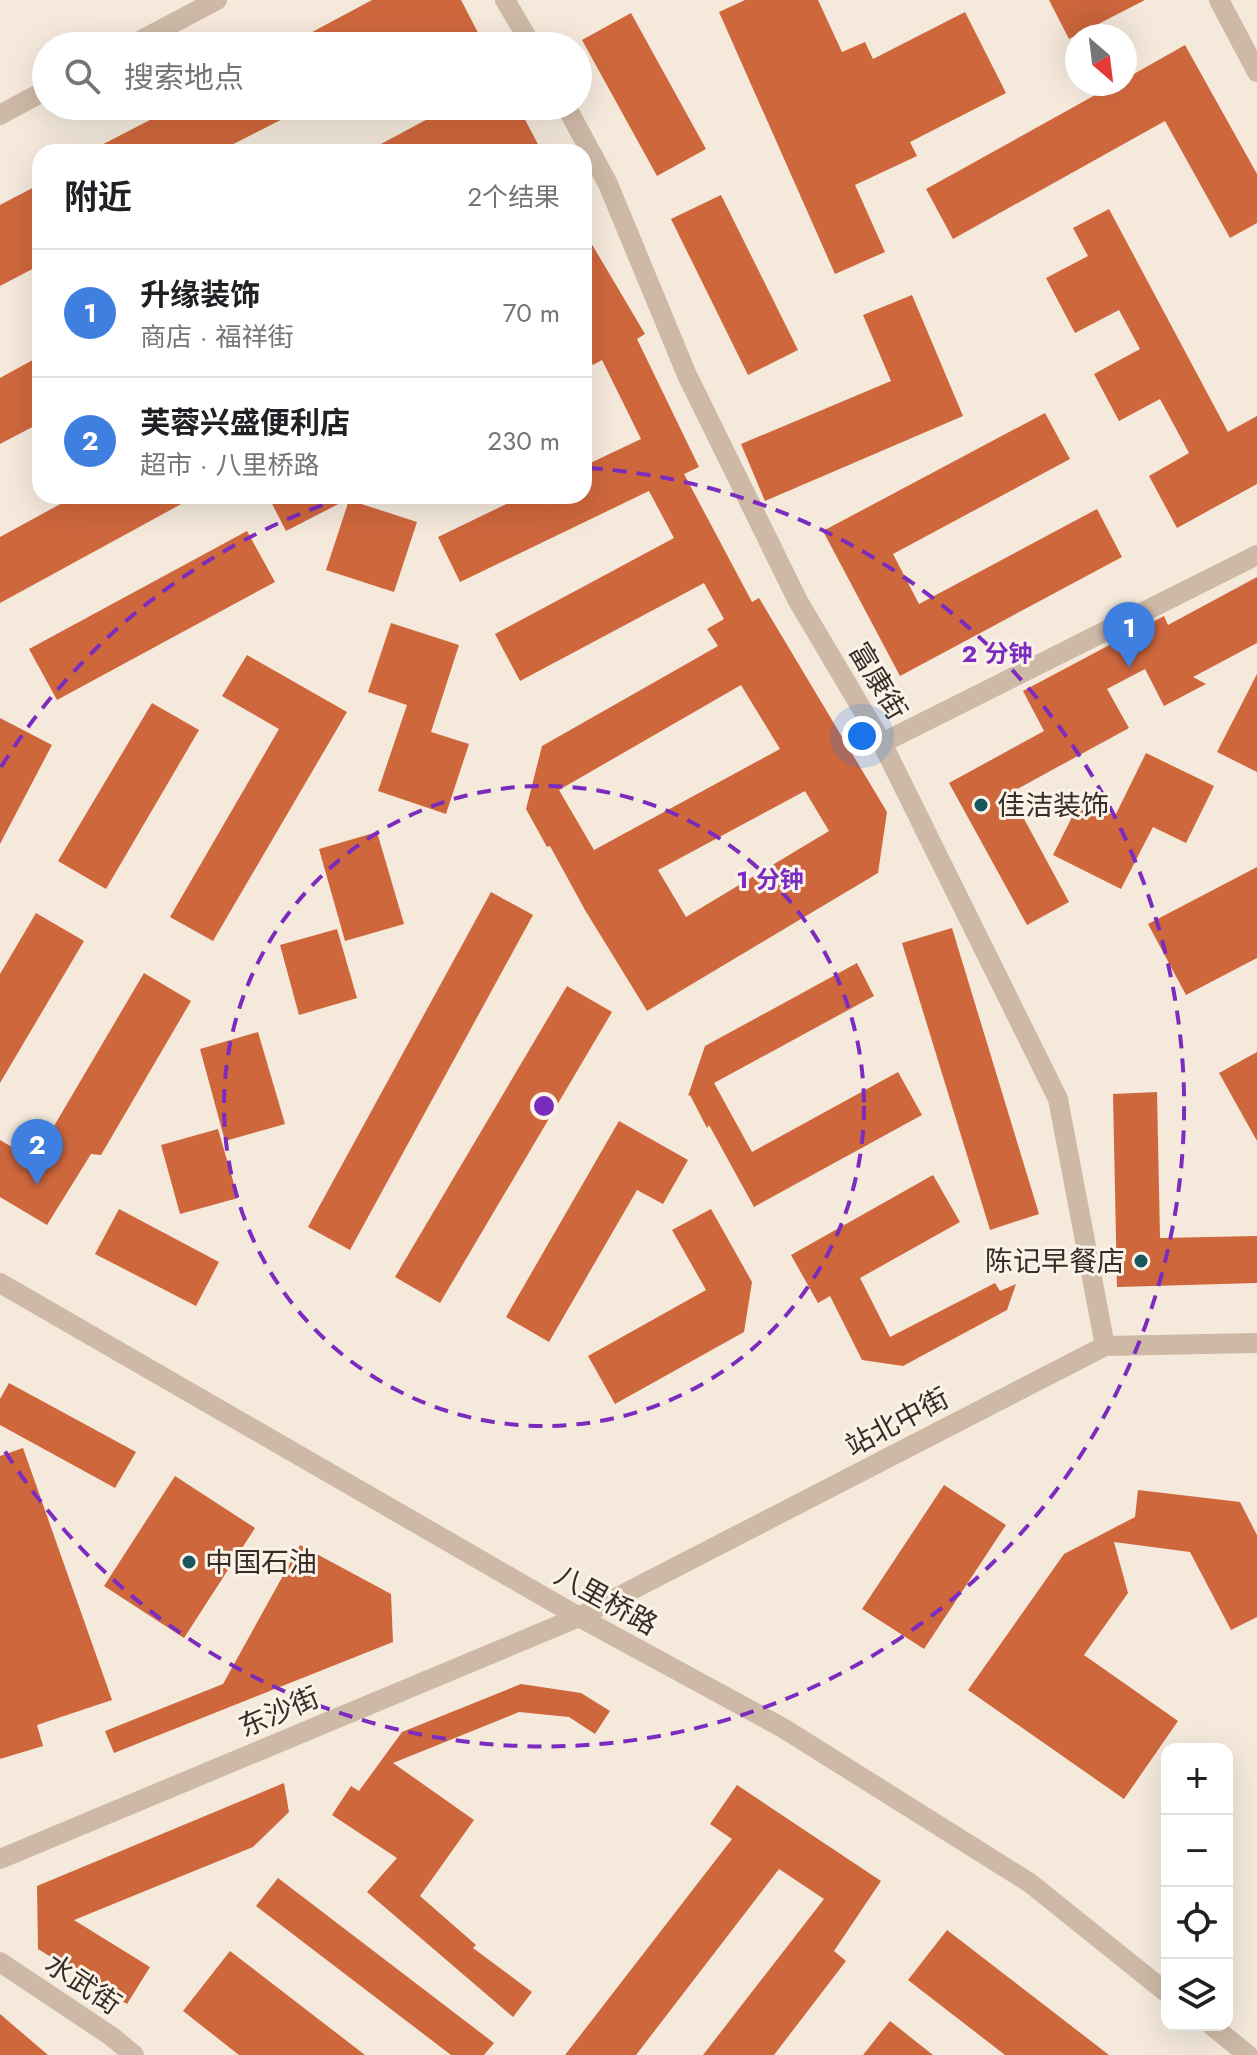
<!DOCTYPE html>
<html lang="zh">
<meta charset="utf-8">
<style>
:root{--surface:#fff;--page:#f6f6f6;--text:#202124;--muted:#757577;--line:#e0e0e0;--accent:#111827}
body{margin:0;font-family:Jost,"Noto Sans SC",sans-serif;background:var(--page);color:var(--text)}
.controls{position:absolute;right:24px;bottom:24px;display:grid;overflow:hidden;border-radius:16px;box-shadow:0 8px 32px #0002}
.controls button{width:72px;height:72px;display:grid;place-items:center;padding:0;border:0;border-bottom:2px solid var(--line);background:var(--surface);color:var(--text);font:40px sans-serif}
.compass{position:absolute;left:1065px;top:24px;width:72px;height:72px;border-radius:50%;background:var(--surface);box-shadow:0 8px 32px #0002;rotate:152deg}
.you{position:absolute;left:862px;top:736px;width:28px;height:28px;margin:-20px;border:6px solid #fff;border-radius:50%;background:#1a73e8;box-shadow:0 0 0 12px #1a73e833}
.badge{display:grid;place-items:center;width:52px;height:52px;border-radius:50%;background:var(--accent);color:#fff;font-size:26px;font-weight:700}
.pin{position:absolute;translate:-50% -66px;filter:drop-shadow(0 2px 4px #0008)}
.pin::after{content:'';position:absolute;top:42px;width:28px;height:24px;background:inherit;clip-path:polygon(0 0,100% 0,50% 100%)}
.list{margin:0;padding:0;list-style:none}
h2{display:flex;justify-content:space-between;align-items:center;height:104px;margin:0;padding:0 32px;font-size:34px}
h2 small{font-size:26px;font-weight:400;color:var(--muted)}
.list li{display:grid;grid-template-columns:52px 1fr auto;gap:24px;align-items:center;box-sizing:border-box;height:128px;padding:0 32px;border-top:2px solid var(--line)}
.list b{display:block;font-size:30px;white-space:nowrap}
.list p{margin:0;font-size:26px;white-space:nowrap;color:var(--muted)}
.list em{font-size:26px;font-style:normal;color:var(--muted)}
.icon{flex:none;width:44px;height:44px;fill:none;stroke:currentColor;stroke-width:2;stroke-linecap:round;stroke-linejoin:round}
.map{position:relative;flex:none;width:1257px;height:2055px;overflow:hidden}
.search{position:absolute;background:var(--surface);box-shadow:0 8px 32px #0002;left:32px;top:32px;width:560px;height:88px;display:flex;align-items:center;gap:20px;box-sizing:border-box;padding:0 28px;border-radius:44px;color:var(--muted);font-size:30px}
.panel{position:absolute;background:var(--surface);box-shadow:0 8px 32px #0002;left:32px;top:144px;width:560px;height:360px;border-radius:24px}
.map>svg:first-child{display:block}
.building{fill:#cf673d;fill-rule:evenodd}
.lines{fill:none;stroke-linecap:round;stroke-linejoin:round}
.minor{stroke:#cdb9a6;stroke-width:20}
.ring{fill:none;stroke:#7b2cbf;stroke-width:4;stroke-dasharray:14 10}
.poi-dot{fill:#19565d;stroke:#fbf3e8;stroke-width:3}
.labels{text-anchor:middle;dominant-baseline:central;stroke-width:6;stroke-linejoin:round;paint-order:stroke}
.street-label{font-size:28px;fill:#382d27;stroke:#fbf3e8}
.poi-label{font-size:28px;fill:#382d27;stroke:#fbf3e8;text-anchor:start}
.centre{fill:#7b2cbf;stroke:#fbf3e8;stroke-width:4}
.ring-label{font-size:24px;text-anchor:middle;font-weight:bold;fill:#7b2cbf;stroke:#fbf3e8;stroke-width:6;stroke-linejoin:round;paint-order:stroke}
</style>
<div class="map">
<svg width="1257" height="2055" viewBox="0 0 1257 2055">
<rect width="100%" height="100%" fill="#f4e9db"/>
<!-- building -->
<g class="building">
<path d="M372,0H461L485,46H286Z"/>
<path d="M745,0H818L842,52L865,42L873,59L965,12L1006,93L910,142L917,156L855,185L885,252L835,274L719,12Z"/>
<path d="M1049,0H1145L1069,39Z"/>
<path d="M631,13L706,149L657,176L582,40Z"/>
<path d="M1185,45L1257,174V223L1230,238L1165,121L953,239L926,189L1115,84H1125V79Z"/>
<path d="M177,106H308L218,152H88Z"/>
<path d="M452,106H518L542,152H366Z"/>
<path d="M40,184V265L0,286V205Z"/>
<path d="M721,195L798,350L748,375L671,219Z"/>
<path d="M1109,209L1228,432L1257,416V484L1177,528L1149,476L1189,453L1160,399L1119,421L1094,374L1140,349L1119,310L1075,333L1046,278L1088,256L1073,228Z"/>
<path d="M584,231L645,334L637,339L699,467L684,474L752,602L759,598L887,812L878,873L647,1011L585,910L550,846L547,847L526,809L542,746L718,646L707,629L724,619L704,583L520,681L495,634L674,538L649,491L460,582L438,537L523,496H584V466L641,439L602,360L593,365L584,350ZM741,685L780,749L594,850L559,790ZM805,791L829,831L686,917L658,870Z"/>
<path d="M912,295L963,416L765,501L741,444L891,381L863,315Z"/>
<path d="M40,356V423L0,444V378Z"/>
<path d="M1045,413L1070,459L893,554L919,604L1097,509L1122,557L900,676L823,531Z"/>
<path d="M75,496H196L0,603V537Z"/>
<path d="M268,496H354L286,531Z"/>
<path d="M349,500L417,522L394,592L326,570Z"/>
<path d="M247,531L275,582L57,700L29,649Z"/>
<path d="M1257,577V643L1193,677L1206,684L1164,706L1145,669L1107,689L1129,728L1010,793L1069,902L1027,925L949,783L1044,731L1023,691L1164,616L1168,625Z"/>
<path d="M391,623L459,645L431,732L469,744L446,814L378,791L407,705L368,692Z"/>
<path d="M247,655L347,712L213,941L170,917L279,729L222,696Z"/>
<path d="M1257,674V772L1217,752Z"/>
<path d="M152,703L199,730L106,889L58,861Z"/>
<path d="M0,718L52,745L0,844Z"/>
<path d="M1146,753L1214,786L1186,843L1153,827L1121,889L1053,855L1081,799L1115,816Z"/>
<path d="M377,832L404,924L345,941L319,849Z"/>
<path d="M1257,867V958L1186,995L1148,924Z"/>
<path d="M491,892L533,915L350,1250L308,1227Z"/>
<path d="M36,913L84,941L0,1083V974Z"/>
<path d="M952,928L1039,1214L990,1230L902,943Z"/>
<path d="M337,929L357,998L299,1015L280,945Z"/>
<path d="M857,963L874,996L714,1083L752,1152L898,1072L922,1115L754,1207L709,1125L707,1128L690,1095L688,1096L705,1046Z"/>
<path d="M144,973L191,1001L101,1155L91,1154L47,1225L0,1197V1140L34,1160Z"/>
<path d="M567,986L612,1012L440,1303L395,1277Z"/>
<path d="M258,1032L285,1124L225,1141L200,1049Z"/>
<path d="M1257,1052V1141L1219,1073Z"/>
<path d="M1157,1092L1160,1238L1257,1236V1283L1117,1287L1113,1094Z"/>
<path d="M619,1121L688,1160L663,1204L637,1190L549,1342L506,1317Z"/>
<path d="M218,1129L238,1198L180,1214L161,1145Z"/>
<path d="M933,1175L960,1222L860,1278L890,1337L995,1283L1000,1291L1016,1284L1007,1310L903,1366L862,1360L830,1296L818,1303L791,1255Z"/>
<path d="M119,1209L219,1262L196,1306L95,1254Z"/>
<path d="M711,1209L752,1282L744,1332L615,1404L588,1356L706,1290L672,1230Z"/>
<path d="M9,1383L136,1452L115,1488L0,1425V1399Z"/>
<path d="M23,1448L112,1700L37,1725L43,1746L0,1759V1456Z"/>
<path d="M175,1476L255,1528L184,1638L104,1586Z"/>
<path d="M944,1485L1006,1525L924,1649L862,1609Z"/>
<path d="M1138,1490L1240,1502L1257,1535V1617L1231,1630L1190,1552L1114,1542L1128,1593L1084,1655L1178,1721L1124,1799L968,1690L1064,1554L1135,1517Z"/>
<path d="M300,1545L391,1594L393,1642L114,1753L105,1731L223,1684Z"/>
<path d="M521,1684L581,1693L610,1711L595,1734L569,1717L519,1712L393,1763L474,1820L420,1896L476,1945L473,1948L532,1992L513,2017L367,1892L397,1858L332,1815L351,1786L359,1791L402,1732Z"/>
<path d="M284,1783L289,1812L253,1847L74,1920L150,1967L127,2004L38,1949L37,1886Z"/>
<path d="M737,1785L881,1881L834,1951L846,1961L774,2055H703L824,1899L779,1869L636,2055H565L732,1839L710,1824Z"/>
<path d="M278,1878L494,2043L484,2055H451L256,1906Z"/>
<path d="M947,1930L1109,2055H1005L908,1980Z"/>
<path d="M230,1951L365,2055H239L183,2011Z"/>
<path d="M0,2014L48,2055H0Z"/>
<path d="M890,2021L933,2055H863Z"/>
</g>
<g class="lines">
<!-- minor -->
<g class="minor">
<path d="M505,0L532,46"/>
<path d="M1219,0L1257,72"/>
<path d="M130,46L217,0"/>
<path d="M566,106L608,184L687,375L798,601L882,743L1058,1099L1105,1346"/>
<path d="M0,115L46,90"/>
<path d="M882,743L1257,555"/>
<path d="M0,1283L579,1617L783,1728L1030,1883L1167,1993"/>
<path d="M0,1859L579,1617L1105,1346L1257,1343"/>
<path d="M0,1962L111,2036L134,2055"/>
<path d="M1211,2025L1248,2055"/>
</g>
</g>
<!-- distance rings -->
<g class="ring">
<circle cx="544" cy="1106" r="320"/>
<path d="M1 767A640 640 0 0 1 346 497M589 468A640 640 0 1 1 1 1445"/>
</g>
<!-- markers -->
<g class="poi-dot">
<circle cx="981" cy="805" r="8"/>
<circle cx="1141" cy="1261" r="8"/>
<circle cx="189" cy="1562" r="8"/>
</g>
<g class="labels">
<!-- street labels -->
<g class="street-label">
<text transform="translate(878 681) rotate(59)">富康街</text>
<text transform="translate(897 1422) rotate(-28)">站北中街</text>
<text transform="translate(606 1600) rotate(29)">八里桥路</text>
<text transform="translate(279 1712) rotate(-23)">东沙街</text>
<text transform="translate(83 1984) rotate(34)">水武街</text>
</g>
<!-- poi labels -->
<g class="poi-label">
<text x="997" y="805">佳洁装饰</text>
<text x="1125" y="1261" text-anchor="end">陈记早餐店</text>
<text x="205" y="1562">中国石油</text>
</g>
</g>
<circle cx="544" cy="1106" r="12" class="centre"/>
<g class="ring-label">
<text x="997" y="662">2 分钟</text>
<text x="770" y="888">1 分钟</text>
</g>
</svg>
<div class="controls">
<button>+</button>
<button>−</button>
<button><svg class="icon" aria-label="locate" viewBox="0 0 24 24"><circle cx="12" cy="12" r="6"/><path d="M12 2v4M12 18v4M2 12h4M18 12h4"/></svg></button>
<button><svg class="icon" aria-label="layers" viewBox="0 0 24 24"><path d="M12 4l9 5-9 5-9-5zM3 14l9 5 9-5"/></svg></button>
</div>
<svg class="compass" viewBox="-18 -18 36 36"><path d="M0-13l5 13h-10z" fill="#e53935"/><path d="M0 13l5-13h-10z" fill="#757577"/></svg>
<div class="you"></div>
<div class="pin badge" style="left:1129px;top:668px;background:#3f7fe0">1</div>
<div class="pin badge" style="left:37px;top:1185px;background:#3f7fe0">2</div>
<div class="search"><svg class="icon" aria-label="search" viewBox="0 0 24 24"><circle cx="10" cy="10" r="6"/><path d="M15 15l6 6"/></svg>搜索地点</div>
<section class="panel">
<h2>附近<small>2个结果</small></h2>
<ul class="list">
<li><span class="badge" style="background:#3f7fe0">1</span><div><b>升缘装饰</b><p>商店 · 福祥街</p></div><em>70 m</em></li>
<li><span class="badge" style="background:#3f7fe0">2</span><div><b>芙蓉兴盛便利店</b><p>超市 · 八里桥路</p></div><em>230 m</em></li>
</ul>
</section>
</div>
